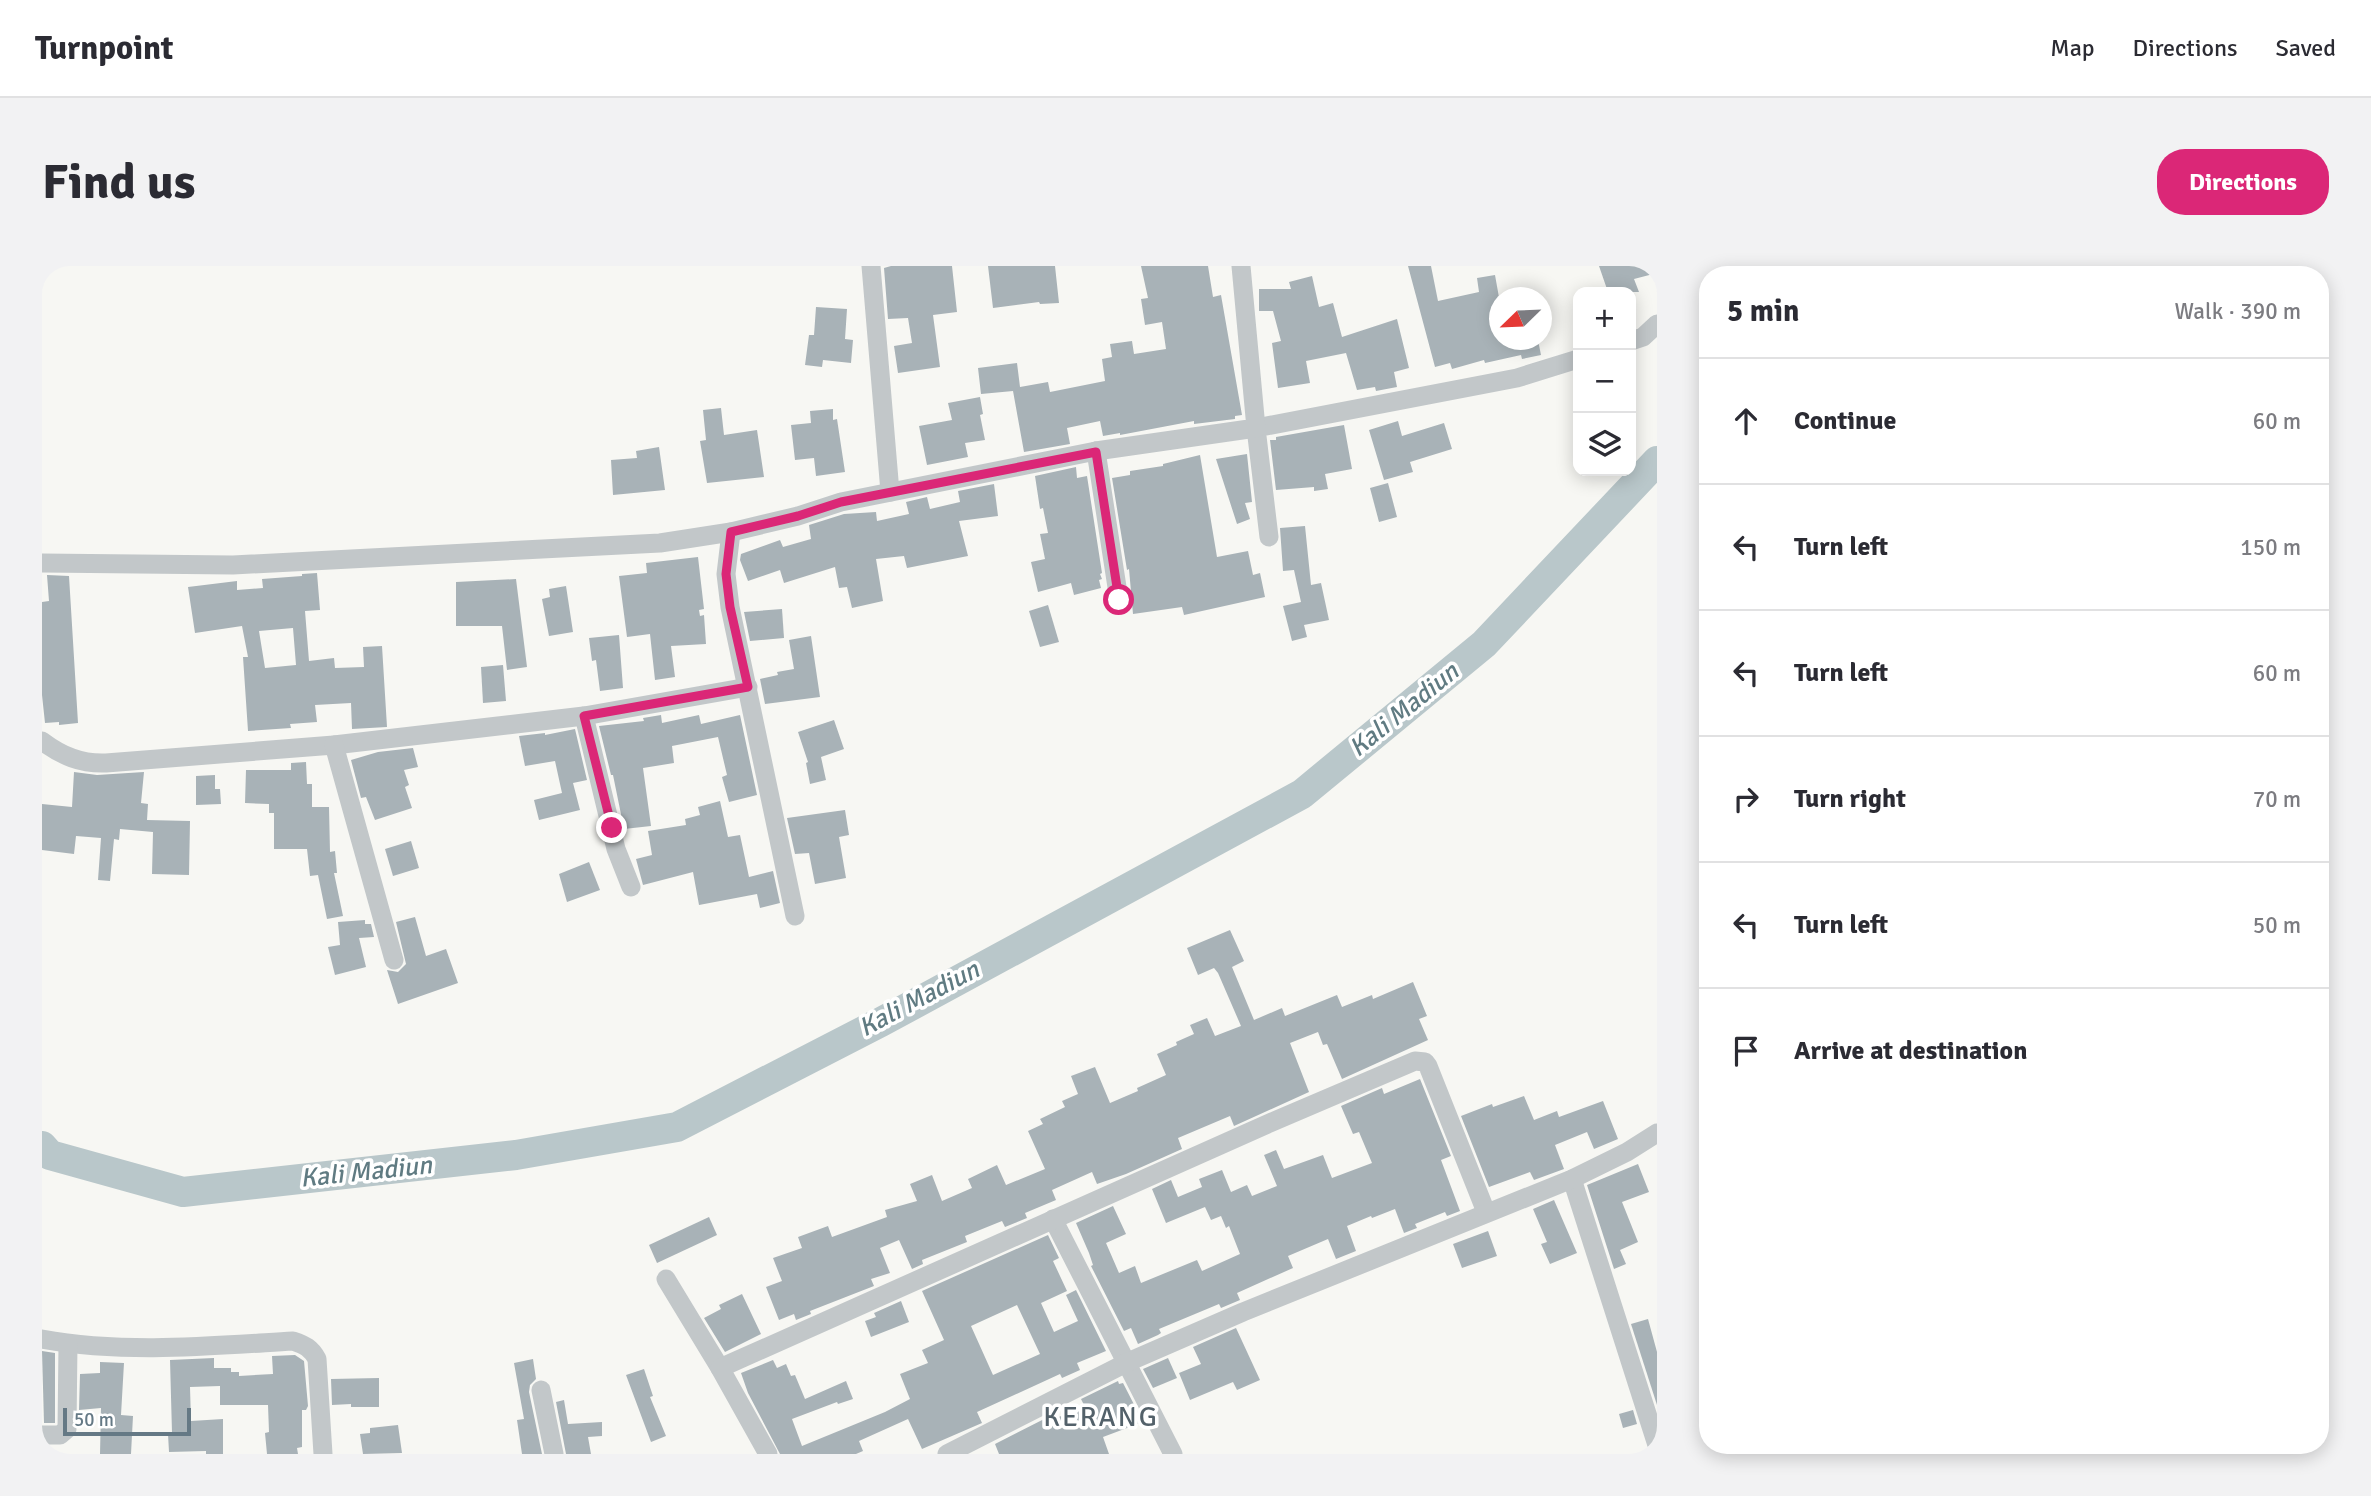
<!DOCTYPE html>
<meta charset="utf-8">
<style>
:root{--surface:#fff;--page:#f2f2f3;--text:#2b2b33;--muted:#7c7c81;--line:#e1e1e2;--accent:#db2777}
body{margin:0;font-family:Signika,sans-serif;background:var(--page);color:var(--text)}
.controls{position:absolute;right:21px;top:21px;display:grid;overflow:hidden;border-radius:14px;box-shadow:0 4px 18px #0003}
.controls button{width:63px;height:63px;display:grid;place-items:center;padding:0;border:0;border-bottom:2px solid var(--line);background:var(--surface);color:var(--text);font:35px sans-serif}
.compass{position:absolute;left:1447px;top:21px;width:63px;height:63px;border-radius:50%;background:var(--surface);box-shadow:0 4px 18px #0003;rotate:247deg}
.scale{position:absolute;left:21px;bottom:18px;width:128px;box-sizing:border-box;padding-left:7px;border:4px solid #657985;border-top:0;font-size:19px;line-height:24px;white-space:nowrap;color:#657985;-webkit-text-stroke:5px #fff;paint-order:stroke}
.stop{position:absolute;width:21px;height:21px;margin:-16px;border:5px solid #db2777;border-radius:50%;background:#fff}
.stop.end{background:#db2777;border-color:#fff;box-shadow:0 2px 7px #0008}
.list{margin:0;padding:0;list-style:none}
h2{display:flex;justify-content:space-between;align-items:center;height:91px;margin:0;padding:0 28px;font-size:30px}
h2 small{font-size:23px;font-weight:400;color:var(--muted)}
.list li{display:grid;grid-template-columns:46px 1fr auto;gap:21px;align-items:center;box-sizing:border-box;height:126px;padding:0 28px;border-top:2px solid var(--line)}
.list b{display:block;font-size:26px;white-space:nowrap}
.list em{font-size:23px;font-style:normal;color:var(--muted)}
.icon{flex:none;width:38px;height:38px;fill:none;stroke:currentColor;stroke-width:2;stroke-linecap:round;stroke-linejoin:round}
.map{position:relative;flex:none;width:1615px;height:1188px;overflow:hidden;border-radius:28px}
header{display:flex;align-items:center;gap:42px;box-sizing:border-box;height:98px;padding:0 35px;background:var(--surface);border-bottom:2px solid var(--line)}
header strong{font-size:33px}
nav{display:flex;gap:38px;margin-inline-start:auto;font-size:24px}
.intro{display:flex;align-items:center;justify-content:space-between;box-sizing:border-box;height:168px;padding:0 42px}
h1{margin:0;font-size:49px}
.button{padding:18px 32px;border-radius:28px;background:var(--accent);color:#fff;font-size:24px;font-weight:700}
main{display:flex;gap:42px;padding:0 42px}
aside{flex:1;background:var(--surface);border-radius:28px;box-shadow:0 4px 18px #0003}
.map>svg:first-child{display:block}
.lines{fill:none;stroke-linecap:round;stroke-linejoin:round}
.river{stroke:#b9c7ca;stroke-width:30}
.building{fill:#a8b2b7;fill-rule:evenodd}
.minor{stroke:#c2c7c9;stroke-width:19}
.route{stroke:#db2777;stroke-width:9}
.labels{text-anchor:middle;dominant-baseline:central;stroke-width:7;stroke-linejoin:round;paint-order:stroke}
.water-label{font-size:26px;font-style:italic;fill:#607b82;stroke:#fff}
.quarter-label{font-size:28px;letter-spacing:2px;fill:#53616a;stroke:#fff}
</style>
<header>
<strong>Turnpoint</strong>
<nav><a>Map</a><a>Directions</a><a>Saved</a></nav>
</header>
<div class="intro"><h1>Find us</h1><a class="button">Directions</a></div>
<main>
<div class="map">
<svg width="1615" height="1188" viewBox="0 0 1615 1188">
<rect width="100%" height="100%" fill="#f7f7f3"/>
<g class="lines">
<!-- river -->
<path class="river" d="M0,880L8,889L141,926L474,889L635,861L839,756L1260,528L1442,378L1615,195"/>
</g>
<!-- building -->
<g class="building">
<path d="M849,0H910L915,46L891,49L898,101L856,107L852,80L870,77L866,52L846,53L842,2Z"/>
<path d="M946,0H1013L1017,37L998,38L997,36L951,42Z"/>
<path d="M1099,0H1166L1171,31L1179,29L1200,149L1193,150V153L1152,158V155L1078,169V167L1061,170L1058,155L1025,162L1028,178L982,186L971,125L939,128L936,102L975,97L978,121L1006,116L1008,126L1063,115L1060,93L1070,91L1068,78L1090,75L1092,88L1124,83L1120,56L1103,59L1099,33L1106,32Z"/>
<path d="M1366,0H1389L1396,35L1437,26L1435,12L1453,9L1458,37V74H1496L1499,89L1480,93L1479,89L1443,97L1442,94L1410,103L1408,97L1393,101Z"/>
<path d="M1557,0H1615V7L1592,13L1597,26H1566Z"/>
<path d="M1270,10L1277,41L1291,37L1300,71L1355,53L1367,102L1352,106L1355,121L1334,125L1333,121L1315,124L1304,87L1264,95L1268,117L1236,122L1230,77L1239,75L1231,45H1217V23H1249L1247,16Z"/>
<path d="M774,41L805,43L803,73L811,74L809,97L781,94L780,101L763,99L767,69H772Z"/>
<path d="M938,131L941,148L938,149L943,174L923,177L926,191L885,199L877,160L910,154L906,137Z"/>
<path d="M679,142L682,169L715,164L722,211L665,217L658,175L664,174L661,144Z"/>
<path d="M791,143V154L795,153L803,206L774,210L772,192L753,194L749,159L769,157L768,145Z"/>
<path d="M1356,155L1360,170L1402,157L1410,183L1368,196L1371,206L1342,214L1327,164Z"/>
<path d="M1302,159L1310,203L1283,208L1286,223L1272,225V221L1234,224L1228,174H1234V171Z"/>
<path d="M617,181L623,224L571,229L569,194L595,192L594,185Z"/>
<path d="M1205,188L1210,236L1203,237L1208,253L1195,258L1174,193Z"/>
<path d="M1158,189L1175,291L1206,285L1211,309L1218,307L1223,331L1142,349L1140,341L1091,348L1087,303L1085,304L1070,212L1088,209V205L1121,200V198Z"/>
<path d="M1034,201L1035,212L1045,210L1060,307L1058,308L1060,313L1057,314L1059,322L1032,329L1029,317L996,326L989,296L1003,293L998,268L1006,267L1001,242L998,243L993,210Z"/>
<path d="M1346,217L1355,251L1337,256L1328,222Z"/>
<path d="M952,218L956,250L917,255L926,290L865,302L862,290L834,293L841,335L810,342L805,321L797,322L793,301L742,317L738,304L706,315L698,294L699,288L738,274L741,281L769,273L767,259L802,248L834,246L835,255L867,248L864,236L885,231L888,243L918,236L916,225Z"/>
<path d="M1263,260L1269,319L1279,317L1287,354L1262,359L1265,371L1250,375L1241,340L1259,336L1252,304L1241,305L1238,262Z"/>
<path d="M656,291L662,343L657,344L658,350L662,349L664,378L629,380L633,411L613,414L608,368L585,371L577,310L605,307L604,297Z"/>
<path d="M275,307L278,344L263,345L267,395L292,392L293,402L322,401L321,381L340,380L345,461L310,463L309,437L273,439L275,456L248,458L249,462L206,465L201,391H206L200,360L153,367L146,321L195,315V324L221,322L220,313L260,310V308ZM251,362L254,399L223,402L217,365Z"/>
<path d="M5,309L27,310L36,457L17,459V456L3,457L0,429V336L7,335Z"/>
<path d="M474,313L485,401L465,404L460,360H414V316Z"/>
<path d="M524,320L531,366L507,370L500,333L508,331L507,323Z"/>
<path d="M1006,339L1017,376L998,381L987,345Z"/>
<path d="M740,343L742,372L708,375L702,346Z"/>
<path d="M577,369L581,422L558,425L554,394L550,395L547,372Z"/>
<path d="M769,370L778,431L723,438L718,413L736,409L735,406L752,403L747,374Z"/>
<path d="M461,399L464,435L441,437L439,401Z"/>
<path d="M619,449L620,457L657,449L659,458L698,449L715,529L687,536L680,511L685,509L676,471L630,480L632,497L601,502L609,560L582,563L571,509H569L557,460L602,455L601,452Z"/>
<path d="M792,454L802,483L779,491L784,514L768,518L764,497L766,496L756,466Z"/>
<path d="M533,463L545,514L531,517L538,544L497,554L492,534L520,527L513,495L483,500L477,470L503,467V469Z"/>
<path d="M371,482L376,501L362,504L367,519L363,521L370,542L333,554L324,531L319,532L309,494L336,486Z"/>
<path d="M264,496L265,518H270V541H287L288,586L293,585L295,607H292L301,650L285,653L276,609L268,610L265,583H232V547H227V538L203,537L204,504H249V497Z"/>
<path d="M32,506L55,509L102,506L99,537L106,538L105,554L148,555L147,609L110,608L111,566L78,563L77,574L72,573L68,615L56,614L59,572L34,570L32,588L0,584V538L30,541Z"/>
<path d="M173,509V523H178L179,538L154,539V510Z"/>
<path d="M678,535L686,571L698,569L707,611L731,605L738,637L718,642L715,628L657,639L651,606L601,619L594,593L610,589L606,565L644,559L643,553L658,549L656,541Z"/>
<path d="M803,544L807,569L797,571L804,612L773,618L767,587L753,588L745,552Z"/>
<path d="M369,575L377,602L351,610L343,583Z"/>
<path d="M547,596L558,624L525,636L517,608Z"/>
<path d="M373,651L384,690L404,683L416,717L356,738L345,704L356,706L364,698L354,656Z"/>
<path d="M323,654V658H329L332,671L317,672L324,701L293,709L286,681L298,679L296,656Z"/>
<path d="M1188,664L1202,695L1190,701L1212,754L1240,742L1243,750L1295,729L1300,741L1330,729L1331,733L1371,716L1385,750L1377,753L1386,774L1300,813L1285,778L1281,779L1276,766L1248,777L1267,826L1192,860L1188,850L1136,872L1140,883L1084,908L1055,918L1050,906L1010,924L1014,934L983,947L985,952L963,961L960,955L923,970L925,976L880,994L881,998L870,1003L857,974L838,982L848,1007L829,1013L832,1020L768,1045L769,1048L754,1054L752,1048L737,1054L724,1021L740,1015L731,992L760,982L756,971L786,960L790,971L845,951L843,944L875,935L868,918L890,909L900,935L930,922L926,913L955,899L964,919L1003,903L986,865L1001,858L998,853L1023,841L1020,835L1036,828L1029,810L1053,801L1068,837L1096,825L1095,822L1124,809L1115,788L1135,779L1134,776L1152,768L1148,759L1165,752L1173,770L1199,760L1176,707L1172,702L1156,709L1145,682Z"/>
<path d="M1378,813L1409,890L1399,894L1418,945L1405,950L1403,946L1373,958L1375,962L1362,967L1353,943L1330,952L1329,950L1305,960L1314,985L1294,993L1286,973L1246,990L1251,1002L1195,1027L1198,1034L1179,1042L1177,1038L1117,1063L1119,1067L1116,1069L1096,1078L1089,1062L1082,1065L1049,1000L1051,999L1047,987L1034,957L1071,940L1084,968L1064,977L1077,1007L1093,1000L1099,1017L1155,994L1160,1005L1198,988L1187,960L1184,962L1179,950L1169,954L1163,941L1124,957L1110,923L1129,914L1136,931L1160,921L1157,913L1180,904L1189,926L1205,919L1210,930L1235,920L1222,889L1234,884L1242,903L1281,889L1290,912L1330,897L1317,866L1311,868L1299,840L1340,822L1342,828Z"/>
<path d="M1482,830L1492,854L1515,845L1517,851L1561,835L1576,873L1552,883L1545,866L1513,879L1522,903L1492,914L1488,906L1447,921L1419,850L1450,838L1451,841Z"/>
<path d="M1596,898L1607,926L1580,936L1596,976L1578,984L1584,998L1572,1003L1545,919Z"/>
<path d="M1512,934L1535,987L1508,998L1499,978L1505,976L1491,943Z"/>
<path d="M667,951L675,969L615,997L607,979Z"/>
<path d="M1446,965L1455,990L1420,1002L1411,978Z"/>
<path d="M1006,969L1017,992L1011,995L1025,1025L999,1037L1012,1066L1036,1055L1024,1029L1034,1024L1064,1085L1035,1097L1038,1104L1020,1112L1018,1108L935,1146L940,1157L880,1183L866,1153L817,1175L821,1185L814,1188H738L706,1127L699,1107L731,1094L735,1102L744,1098L749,1110L753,1109L763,1133L804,1115L811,1133L796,1138L795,1136L750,1153L760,1180L843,1146L868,1133L858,1108L886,1097L880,1084L902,1074L880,1025ZM975,1039L998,1088L951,1109L929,1060Z"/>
<path d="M700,1028L719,1068L683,1086L662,1052L679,1043L677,1039Z"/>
<path d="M859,1035L867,1056L829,1071L823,1055L834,1051L832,1047Z"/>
<path d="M1606,1053L1615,1086V1139L1589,1058Z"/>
<path d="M1194,1062L1218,1114L1195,1124L1191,1116L1148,1134L1137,1107L1159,1098L1151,1081Z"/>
<path d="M0,1085L13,1087V1157H2Z"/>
<path d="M253,1089L262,1095L266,1140L264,1144H260V1181L255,1182L256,1188H225L223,1167L227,1166L226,1139H178V1120L148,1121L149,1155L181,1153V1188H164V1185L127,1186L126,1168L130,1167L128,1094L172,1092V1102H189V1106H197V1110L231,1108L230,1090Z"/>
<path d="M1126,1092L1135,1112L1111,1122L1101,1103Z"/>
<path d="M491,1093L494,1113L488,1119L487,1126L500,1188H480L475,1154L482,1153L472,1097Z"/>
<path d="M58,1096L82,1097L79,1149L91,1150L89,1188H58L59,1142L37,1144L38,1108L58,1107Z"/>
<path d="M602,1103L611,1130L608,1131L624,1170L609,1176L584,1109Z"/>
<path d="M337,1112V1141H309V1138L290,1139L289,1113Z"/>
<path d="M1076,1115L1077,1118L1081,1117L1101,1156L1061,1171L1067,1188H957L953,1178L1012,1148L1014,1152L1043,1141L1039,1133Z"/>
<path d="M522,1134L526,1158L560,1156V1170L546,1171L549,1188H524L514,1136Z"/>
<path d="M1591,1144L1595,1158L1581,1162L1577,1148Z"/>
<path d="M356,1159L360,1187L321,1188L318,1168L328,1167V1162Z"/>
</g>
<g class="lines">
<!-- minor -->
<g class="minor">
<path d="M829,0L848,226"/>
<path d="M1589,75L1601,71L1615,58"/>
<path d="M1054,185L1077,334"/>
<path d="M689,266L684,308L688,341L753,650"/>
<path d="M1227,271L1214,162L1475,112L1536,93"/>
<path d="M0,297L191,299L618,277L689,266L756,250L799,236L1054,185L1214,162L1199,0"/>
<path d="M542,450L574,583L589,621"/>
<path d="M0,475C20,490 39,498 64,497L292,479L542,450L706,421"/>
<path d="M292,479L352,694"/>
<path d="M1530,913L1615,1179"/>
<path d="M1011,953L1131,1188"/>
<path d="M624,1013L678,1102"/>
<path d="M0,1073C83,1088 168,1080 251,1075C263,1079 269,1082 275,1093L281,1188"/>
<path d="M499,1124L512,1188"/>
<path d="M0,1169H18L25,1163L26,1078"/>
<path d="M726,1188L678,1102L1230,856L1373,795L1383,796L1386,800L1444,946"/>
<path d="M905,1188L1086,1096L1201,1046L1530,913L1585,886L1615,867"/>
</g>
</g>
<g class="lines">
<!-- route -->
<path class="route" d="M570,562L542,450L706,421L688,341L684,308L689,266L756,250L799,236L1054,186L1077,334"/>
</g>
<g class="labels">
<!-- water labels -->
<g class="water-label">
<text transform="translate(1362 444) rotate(-39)">Kali Madiun</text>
<text transform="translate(877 733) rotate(-28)">Kali Madiun</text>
<text transform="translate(324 906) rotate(-6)">Kali Madiun</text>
</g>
<!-- quarter labels -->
<g class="quarter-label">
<text x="1059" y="1151">KERANG</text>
</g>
</g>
</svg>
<div class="controls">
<button>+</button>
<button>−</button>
<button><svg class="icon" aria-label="layers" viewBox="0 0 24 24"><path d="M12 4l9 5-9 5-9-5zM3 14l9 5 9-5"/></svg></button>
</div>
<svg class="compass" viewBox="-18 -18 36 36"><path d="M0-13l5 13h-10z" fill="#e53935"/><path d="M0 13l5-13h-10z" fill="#7c7c81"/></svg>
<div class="scale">50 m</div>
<div class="stop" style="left:1077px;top:334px"></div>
<div class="stop end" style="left:570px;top:562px"></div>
</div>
<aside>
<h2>5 min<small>Walk · 390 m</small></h2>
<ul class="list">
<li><svg class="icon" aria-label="ahead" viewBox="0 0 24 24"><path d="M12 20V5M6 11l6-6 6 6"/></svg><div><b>Continue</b></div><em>60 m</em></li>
<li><svg class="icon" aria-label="left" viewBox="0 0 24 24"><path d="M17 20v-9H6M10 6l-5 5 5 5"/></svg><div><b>Turn left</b></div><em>150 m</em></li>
<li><svg class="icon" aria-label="left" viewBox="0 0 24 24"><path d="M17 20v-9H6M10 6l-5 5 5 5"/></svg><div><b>Turn left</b></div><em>60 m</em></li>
<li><svg class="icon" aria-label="right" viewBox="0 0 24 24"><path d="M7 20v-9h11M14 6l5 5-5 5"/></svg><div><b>Turn right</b></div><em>70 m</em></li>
<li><svg class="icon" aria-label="left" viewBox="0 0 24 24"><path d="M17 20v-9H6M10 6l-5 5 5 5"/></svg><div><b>Turn left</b></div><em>50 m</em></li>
<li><svg class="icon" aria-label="arrive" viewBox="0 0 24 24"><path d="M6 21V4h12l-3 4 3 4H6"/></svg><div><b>Arrive at destination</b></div></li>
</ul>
</aside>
</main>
